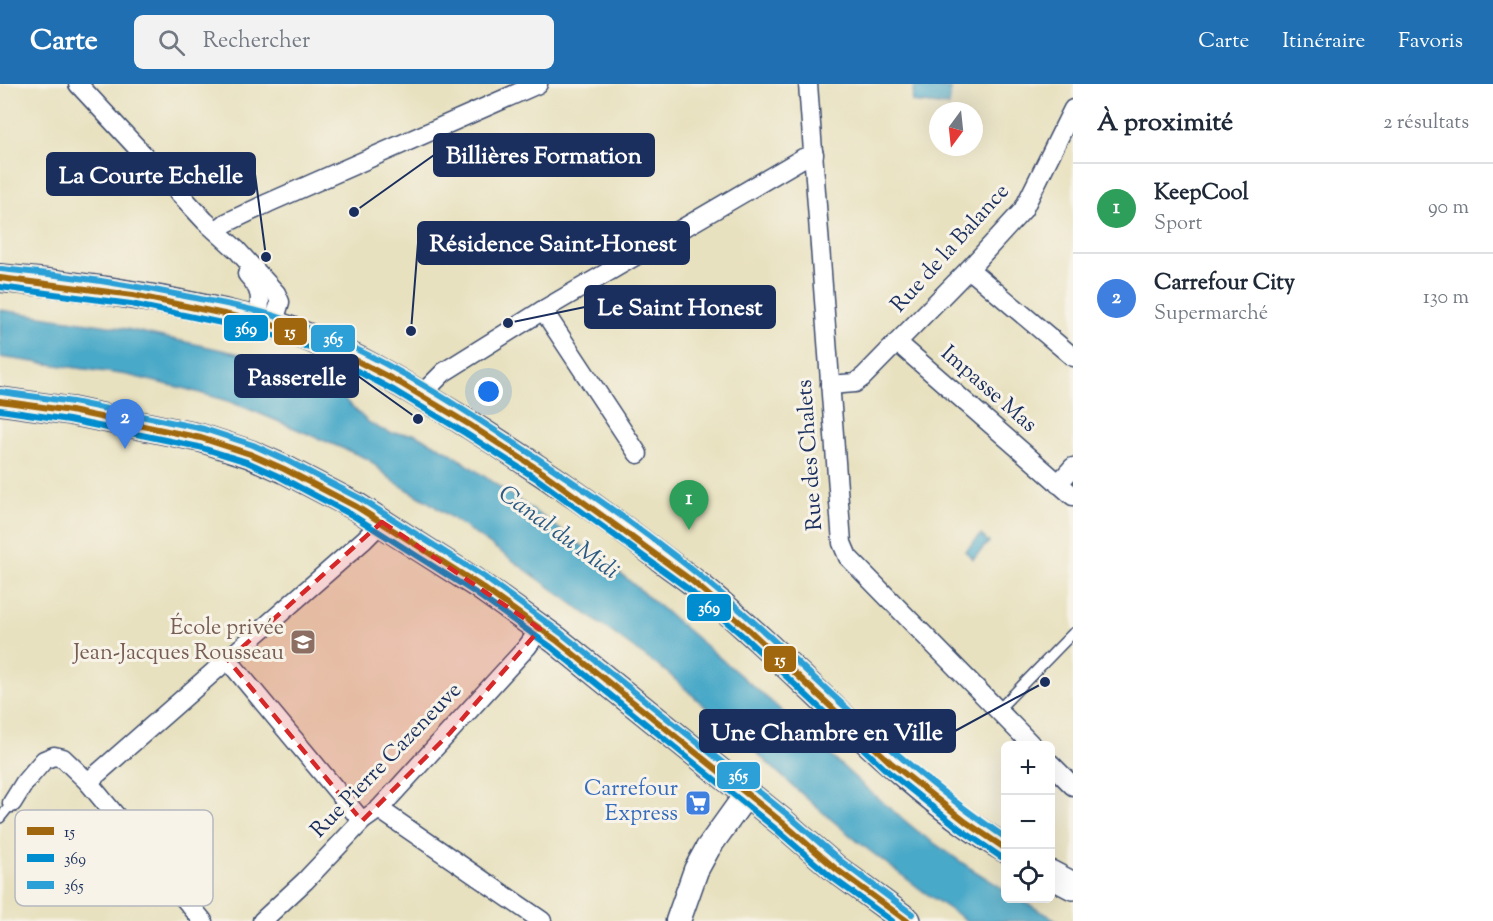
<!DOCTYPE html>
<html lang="fr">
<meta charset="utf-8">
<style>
:root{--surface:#fff;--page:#f2f2f3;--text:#1f2937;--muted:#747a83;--line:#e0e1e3;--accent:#1f6fb2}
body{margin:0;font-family:"Sorts Mill Goudy",serif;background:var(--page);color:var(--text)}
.controls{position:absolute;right:18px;bottom:18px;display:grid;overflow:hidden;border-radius:9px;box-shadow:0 6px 24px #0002}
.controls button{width:54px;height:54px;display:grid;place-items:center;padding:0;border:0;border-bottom:2px solid var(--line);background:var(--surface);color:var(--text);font:30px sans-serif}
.compass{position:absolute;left:929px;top:18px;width:54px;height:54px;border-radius:50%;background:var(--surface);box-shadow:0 6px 24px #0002;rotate:195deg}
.you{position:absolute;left:489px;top:308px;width:21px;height:21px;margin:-15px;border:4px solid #fff;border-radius:50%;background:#1a73e8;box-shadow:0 0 0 9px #1a73e833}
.badge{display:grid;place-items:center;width:39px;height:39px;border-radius:50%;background:var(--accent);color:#fff;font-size:20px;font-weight:700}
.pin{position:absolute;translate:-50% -50px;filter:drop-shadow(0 2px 3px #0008)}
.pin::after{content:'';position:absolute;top:32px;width:21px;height:18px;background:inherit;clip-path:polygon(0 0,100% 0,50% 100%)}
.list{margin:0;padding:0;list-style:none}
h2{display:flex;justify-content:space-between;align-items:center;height:78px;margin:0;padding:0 24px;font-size:26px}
h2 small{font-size:20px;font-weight:400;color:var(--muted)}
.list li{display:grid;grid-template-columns:39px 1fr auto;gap:18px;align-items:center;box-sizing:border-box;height:90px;padding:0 24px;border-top:2px solid var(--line)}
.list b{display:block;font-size:22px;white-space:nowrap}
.list p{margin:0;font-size:20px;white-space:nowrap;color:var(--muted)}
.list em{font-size:20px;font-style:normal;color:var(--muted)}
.icon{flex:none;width:33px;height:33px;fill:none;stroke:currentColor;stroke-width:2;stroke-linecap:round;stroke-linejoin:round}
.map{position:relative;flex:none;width:1073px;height:837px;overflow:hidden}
header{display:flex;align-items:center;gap:36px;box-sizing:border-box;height:84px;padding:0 30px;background:var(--accent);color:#fff}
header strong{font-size:28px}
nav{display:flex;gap:33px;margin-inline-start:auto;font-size:21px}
.search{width:420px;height:54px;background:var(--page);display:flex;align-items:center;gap:15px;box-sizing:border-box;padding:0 21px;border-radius:9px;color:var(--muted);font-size:22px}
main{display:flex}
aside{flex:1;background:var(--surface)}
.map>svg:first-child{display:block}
.water{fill:#49a9c8;stroke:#326c93;stroke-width:1.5}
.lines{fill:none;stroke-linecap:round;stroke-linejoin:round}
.lane-casing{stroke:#3a4a6d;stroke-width:12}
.street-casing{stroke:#3a4a6d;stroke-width:21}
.secondary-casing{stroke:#3a4a6d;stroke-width:27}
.primary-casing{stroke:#3a4a6d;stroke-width:30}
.lane{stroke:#fff;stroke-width:9}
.street{stroke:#fff;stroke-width:18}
.secondary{stroke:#fff;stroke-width:24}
.primary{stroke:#fff;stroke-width:27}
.bus-1-casing{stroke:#f7f3e8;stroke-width:10}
.bus-2-casing{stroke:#f7f3e8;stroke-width:10}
.bus-3-casing{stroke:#f7f3e8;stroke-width:10}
.bus-1{stroke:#a0670f;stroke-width:6}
.bus-2{stroke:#008dcf;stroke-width:6}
.bus-3{stroke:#2ca0d7;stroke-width:6}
.marked{fill:#d62828;fill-opacity:0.2;stroke:#d62828;stroke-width:4.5;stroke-dasharray:12 8;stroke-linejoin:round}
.labels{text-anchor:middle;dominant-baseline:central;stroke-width:6;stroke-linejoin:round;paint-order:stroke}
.street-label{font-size:22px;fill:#1b2f5e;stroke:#f7f3e8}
.education-label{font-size:22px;fill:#785e54;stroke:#f7f3e8;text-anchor:end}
.shop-label{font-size:22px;fill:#366cbe;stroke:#f7f3e8;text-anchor:end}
.water-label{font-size:24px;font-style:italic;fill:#2b5a83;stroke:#f7f3e8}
.key{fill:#f7f3e8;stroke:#b5b8bf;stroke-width:1.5}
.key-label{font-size:16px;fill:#1b2f5e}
.leader{fill:none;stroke:#1b2f5e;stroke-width:2}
.callout-dot{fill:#1b2f5e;stroke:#f7f3e8;stroke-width:2}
.callout{fill:#1b2f5e;stroke:#1b2f5e;stroke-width:2}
.callout-label{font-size:24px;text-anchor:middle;font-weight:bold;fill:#fff}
.line-badge{stroke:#f7f3e8;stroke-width:2}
.badge-label{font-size:16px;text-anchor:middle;font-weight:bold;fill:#fff}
</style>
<header>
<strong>Carte</strong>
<div class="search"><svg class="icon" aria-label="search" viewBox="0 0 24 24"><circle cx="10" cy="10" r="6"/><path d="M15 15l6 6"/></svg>Rechercher</div>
<nav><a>Carte</a><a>Itinéraire</a><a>Favoris</a></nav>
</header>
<main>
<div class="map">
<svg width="1073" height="837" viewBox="0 0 1073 837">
<rect width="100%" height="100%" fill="#f7f3e8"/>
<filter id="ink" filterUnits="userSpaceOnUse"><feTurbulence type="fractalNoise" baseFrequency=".0167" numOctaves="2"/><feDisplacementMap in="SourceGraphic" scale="12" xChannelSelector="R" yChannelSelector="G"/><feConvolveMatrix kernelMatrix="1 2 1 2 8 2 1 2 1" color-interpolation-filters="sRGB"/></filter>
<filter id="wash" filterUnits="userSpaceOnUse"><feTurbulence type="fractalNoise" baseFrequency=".008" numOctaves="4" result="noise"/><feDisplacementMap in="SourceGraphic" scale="24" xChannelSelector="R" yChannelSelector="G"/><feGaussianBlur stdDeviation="1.35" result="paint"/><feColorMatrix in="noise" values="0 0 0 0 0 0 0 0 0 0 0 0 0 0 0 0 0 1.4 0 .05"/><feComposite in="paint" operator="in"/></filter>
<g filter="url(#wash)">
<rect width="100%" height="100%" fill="#e8e1c0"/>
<!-- water -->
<g class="water">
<path d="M914,1L951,5L949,22L912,18Z"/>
<path d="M0,226L122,244L240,270L298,287L341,312L368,338L380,345L391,349L415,350L449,368L547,436L626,494L774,620L875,712L921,750L970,784L1005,806L1006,814L1019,815L1058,837H967L924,808L857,757L813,720L668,589L508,473L427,417L393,397L368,375L256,328L228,317L186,305L127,291L0,273Z"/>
<path d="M981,451L989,458L973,475L965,467Z"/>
</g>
</g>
<g filter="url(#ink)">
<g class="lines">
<!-- lane casing -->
<g class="lane-casing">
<g id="lane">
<path d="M998,626L1073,549"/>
<path d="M0,734L12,719"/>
</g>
</g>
<!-- street casing -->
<g class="street-casing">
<g id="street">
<path d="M78,0L205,137L237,166L276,209L280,218L273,241"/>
<path d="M808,0L842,459L848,473L1033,662"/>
<path d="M216,147L226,139L268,119L538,0"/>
<path d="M969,185L1073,273"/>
<path d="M247,190C263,207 261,215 258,237"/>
<path d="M543,226L638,370"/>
<path d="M898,259L1073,412"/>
<path d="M830,301L855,299L863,293L969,185L1023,126L1073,25"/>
<path d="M421,311L444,288L543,226L803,74L814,70"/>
<path d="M1058,400L1073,383"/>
<path d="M228,576L362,737"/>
<path d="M1050,679L1073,702"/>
<path d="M88,698L364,456L382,438"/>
<path d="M12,719L25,698L44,676L54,672L63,674L88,698L203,837"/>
<path d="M379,725L542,837"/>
<path d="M262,837L305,797L362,737L379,725L527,563L540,545"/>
</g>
</g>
<!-- secondary casing -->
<g class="secondary-casing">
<path id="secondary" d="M678,837L696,786L708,764L746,711"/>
</g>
<!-- primary casing -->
<g class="primary-casing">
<g id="primary">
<path d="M0,194C71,200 142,211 211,226C233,231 254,235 275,241C345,264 408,303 470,341C535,382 596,424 656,470C675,485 695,498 713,514C811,596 895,698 1006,765"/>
<path d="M0,317L71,327L201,354L250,370L284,385L357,423L479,501L556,556L783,739L836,785L907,837"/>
<path d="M1050,790L1073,802"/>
</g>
</g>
<!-- lane -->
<use href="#lane" class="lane"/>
<!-- street -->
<use href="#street" class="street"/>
<!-- secondary -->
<use href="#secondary" class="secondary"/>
<!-- primary -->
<use href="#primary" class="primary"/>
<!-- bus-1 casing -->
<g class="bus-1-casing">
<g id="bus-1">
<path d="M0,194L133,211L267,239L326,261L400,299L470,341L542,388L692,497L749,546L890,678L966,738L1006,765"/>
<path d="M0,317L71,327L201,354L250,370L284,385L357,423L479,501L556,556L783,739L836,785L907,837"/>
</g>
</g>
<!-- bus-2 casing -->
<g class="bus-2-casing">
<g id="bus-2">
<path d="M0,203L131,220L265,248L323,269L395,307L465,349L537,395L687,504L743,552L885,685L960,745L1001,773"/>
<path d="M0,326L69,336L199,363L247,378L280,393L352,431L474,508L551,563L777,746L830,792L892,837"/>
</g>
</g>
<!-- bus-3 casing -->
<g class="bus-3-casing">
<g id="bus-3">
<path d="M1,185C68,191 134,201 200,215C227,220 255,225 281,234C364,262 439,309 511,357C587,406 663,459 731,518C823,598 904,687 1006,754"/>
<path d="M1,308L73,318L204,345L253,361L288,377L361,415L484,493L561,549L789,732L842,778L912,830"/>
</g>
</g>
<!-- bus-1 -->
<use href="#bus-1" class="bus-1"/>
<!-- bus-2 -->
<use href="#bus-2" class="bus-2"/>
<!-- bus-3 -->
<use href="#bus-3" class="bus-3"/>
</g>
</g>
<!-- marked area -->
<path class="marked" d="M382,438L540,545L450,649L362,737L228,576Z"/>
<!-- icons -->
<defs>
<g id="school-square" transform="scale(1.35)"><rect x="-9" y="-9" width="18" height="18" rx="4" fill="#8d6e63" stroke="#f7f3e8"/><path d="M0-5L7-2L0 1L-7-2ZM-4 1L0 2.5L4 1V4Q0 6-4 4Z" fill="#fff"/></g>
<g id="supermarket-square" transform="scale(1.35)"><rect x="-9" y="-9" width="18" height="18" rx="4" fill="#3f7fe0" stroke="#f7f3e8"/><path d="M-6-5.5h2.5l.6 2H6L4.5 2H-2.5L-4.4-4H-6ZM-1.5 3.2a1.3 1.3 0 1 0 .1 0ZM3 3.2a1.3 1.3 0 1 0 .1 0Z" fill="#fff"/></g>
</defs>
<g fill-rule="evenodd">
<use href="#school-square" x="303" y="558"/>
<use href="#supermarket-square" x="698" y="719"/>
</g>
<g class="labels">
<!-- street labels -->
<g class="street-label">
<text transform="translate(951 165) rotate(-48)">Rue de la Balance</text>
<text transform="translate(988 306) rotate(41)">Impasse Mas</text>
<text transform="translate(811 371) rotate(-94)">Rue des Chalets</text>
<text transform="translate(387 677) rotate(-46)">Rue Pierre Cazeneuve</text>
</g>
<!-- education labels -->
<g class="education-label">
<text x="284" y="545">École privée<tspan x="284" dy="25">Jean-Jacques Rousseau</tspan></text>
</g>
<!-- shop labels -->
<g class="shop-label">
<text x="678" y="706">Carrefour<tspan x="678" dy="25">Express</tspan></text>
</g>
<!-- water labels -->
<g class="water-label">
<text transform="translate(558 449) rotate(36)">Canal du Midi</text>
</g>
</g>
<!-- legend -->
<rect x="15" y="726" width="198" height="96" rx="9" class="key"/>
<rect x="27" y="743" width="27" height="8" fill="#a0670f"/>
<rect x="27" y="770" width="27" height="8" fill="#008dcf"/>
<rect x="27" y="797" width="27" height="8" fill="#2ca0d7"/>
<g class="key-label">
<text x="64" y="753">15</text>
<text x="64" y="780">369</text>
<text x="64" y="807">365</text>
</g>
<!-- callouts -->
<path class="leader" d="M354 128L434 71M266 173L255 90M411 247L418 159M508 239L585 223M418 335L358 292M1045 598L955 647"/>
<g class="callout-dot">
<circle cx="354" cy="128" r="6"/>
<circle cx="266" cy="173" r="6"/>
<circle cx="411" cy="247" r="6"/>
<circle cx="508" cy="239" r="6"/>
<circle cx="418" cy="335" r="6"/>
<circle cx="1045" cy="598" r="6"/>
</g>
<g class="callout">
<rect x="434" y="50" width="220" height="42" rx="6"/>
<rect x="47" y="69" width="208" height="42" rx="6"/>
<rect x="418" y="138" width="271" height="42" rx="6"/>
<rect x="585" y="202" width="190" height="42" rx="6"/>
<rect x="235" y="271" width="123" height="42" rx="6"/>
<rect x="700" y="626" width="255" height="42" rx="6"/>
</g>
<g class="callout-label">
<text x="544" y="79">Billières Formation</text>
<text x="151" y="99">La Courte Echelle</text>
<text x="553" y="167">Résidence Saint-Honest</text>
<text x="680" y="231">Le Saint Honest</text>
<text x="297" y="301">Passerelle</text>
<text x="827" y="656">Une Chambre en Ville</text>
</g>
<g class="line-badge">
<rect x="223" y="230" width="46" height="28" rx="6" fill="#008dcf"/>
<rect x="273" y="233" width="35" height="29" rx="6" fill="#a0670f"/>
<rect x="310" y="240" width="46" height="29" rx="6" fill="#2ca0d7"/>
<rect x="686" y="509" width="46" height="29" rx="6" fill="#008dcf"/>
<rect x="763" y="561" width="34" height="28" rx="6" fill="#a0670f"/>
<rect x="716" y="677" width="45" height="29" rx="6" fill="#2ca0d7"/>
</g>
<g class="badge-label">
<text x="246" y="250">369</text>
<text x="290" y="253">15</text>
<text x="333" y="260">365</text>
<text x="709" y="529">369</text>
<text x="780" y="581">15</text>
<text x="738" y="697">365</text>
</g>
</svg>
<div class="controls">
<button>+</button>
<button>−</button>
<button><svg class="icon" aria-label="locate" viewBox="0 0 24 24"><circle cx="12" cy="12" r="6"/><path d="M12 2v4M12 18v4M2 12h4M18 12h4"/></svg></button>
</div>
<svg class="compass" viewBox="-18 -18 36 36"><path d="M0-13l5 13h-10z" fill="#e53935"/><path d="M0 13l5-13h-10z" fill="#747a83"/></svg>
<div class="you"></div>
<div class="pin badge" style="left:689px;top:446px;background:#2e9e5b">1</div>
<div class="pin badge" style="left:125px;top:365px;background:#3f7fe0">2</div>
</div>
<aside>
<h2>À proximité<small>2 résultats</small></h2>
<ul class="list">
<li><span class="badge" style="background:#2e9e5b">1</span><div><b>KeepCool</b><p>Sport</p></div><em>90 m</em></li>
<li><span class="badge" style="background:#3f7fe0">2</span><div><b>Carrefour City</b><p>Supermarché</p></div><em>130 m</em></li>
</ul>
</aside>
</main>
